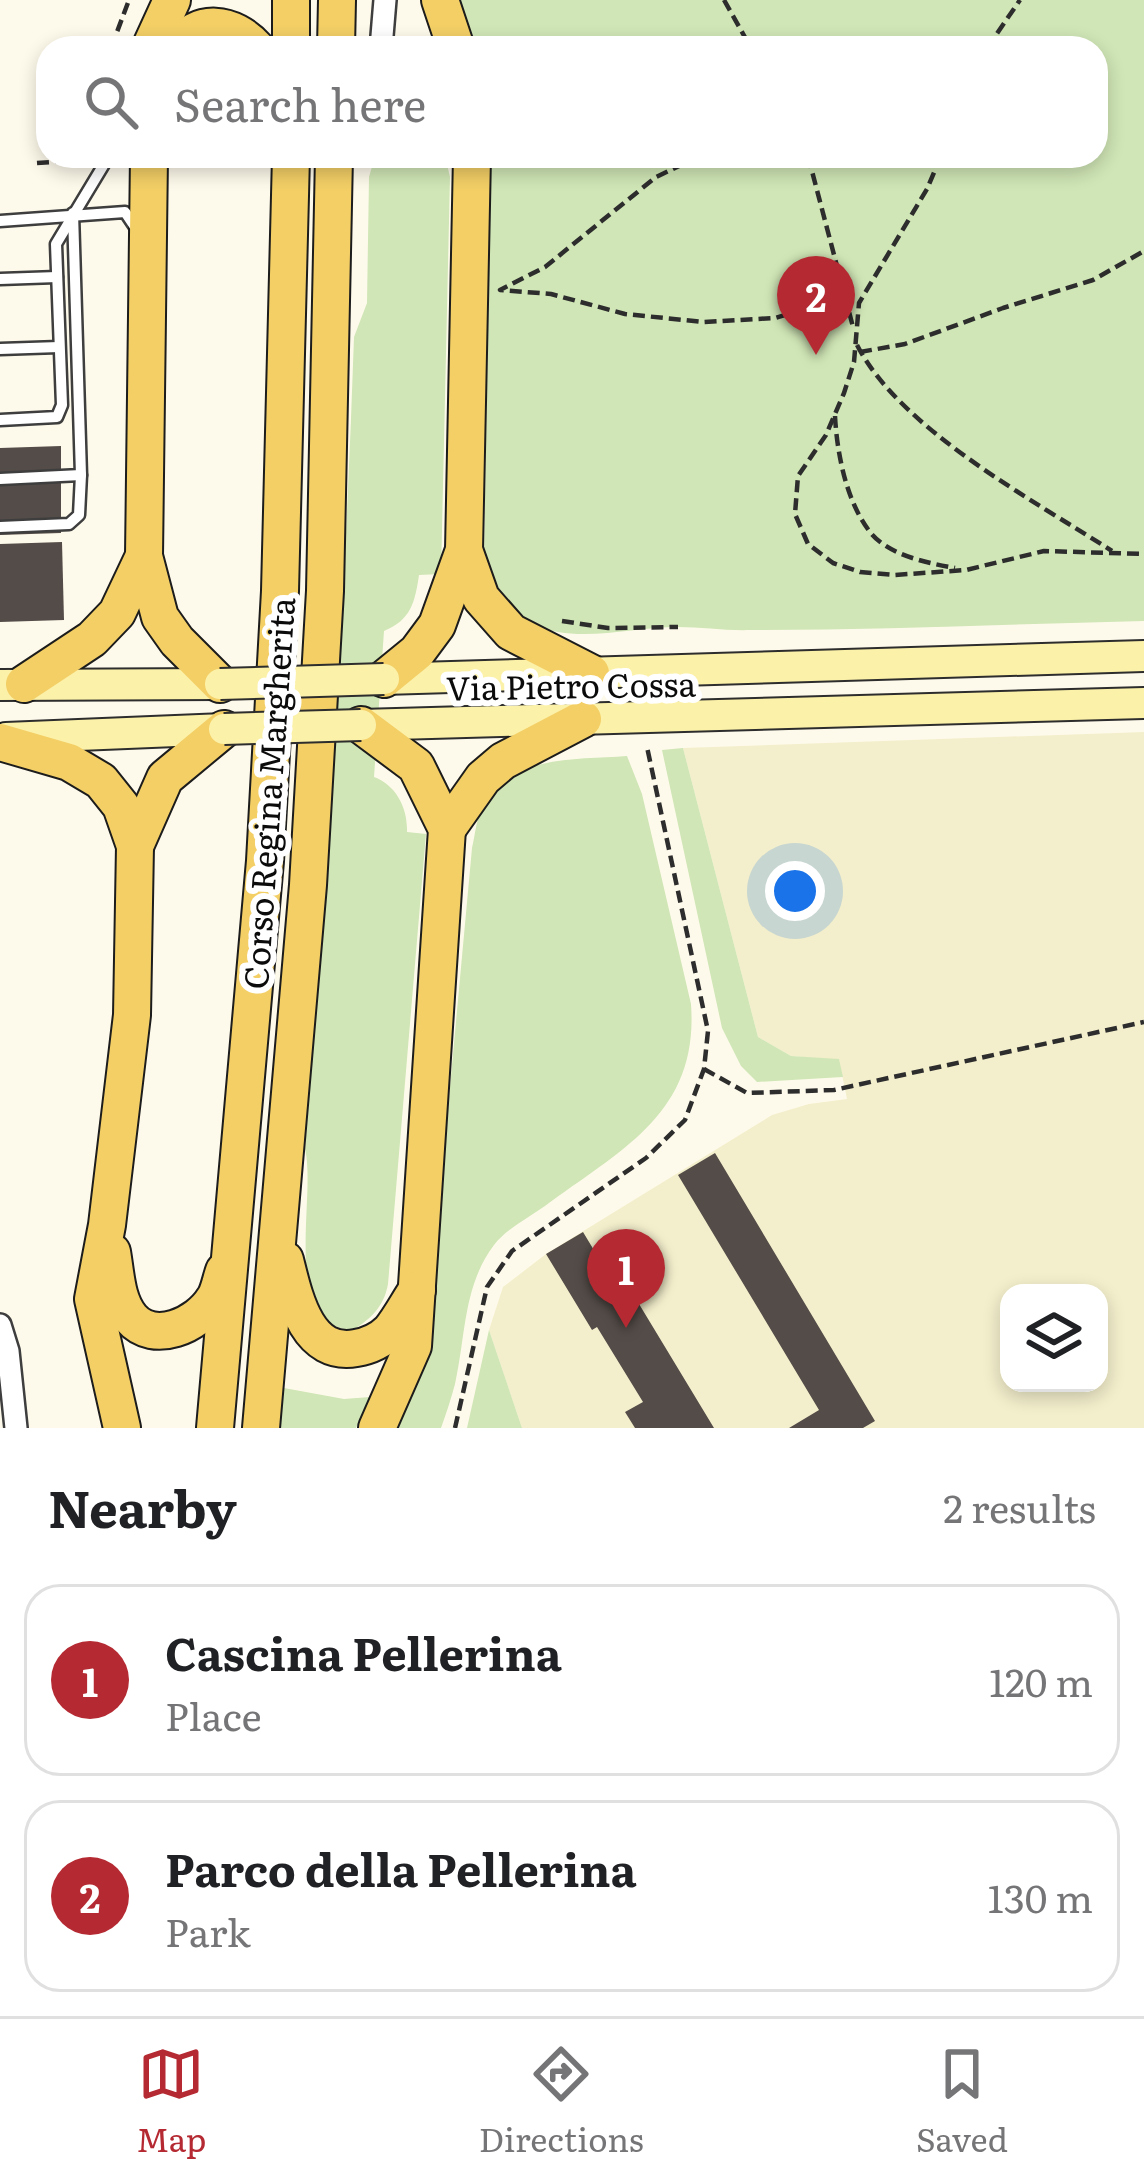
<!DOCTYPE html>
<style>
:root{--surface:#fff;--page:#f2f2f2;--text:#202124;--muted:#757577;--line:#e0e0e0;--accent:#b52a32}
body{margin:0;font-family:Literata,serif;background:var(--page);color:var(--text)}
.controls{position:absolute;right:36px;bottom:36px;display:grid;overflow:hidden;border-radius:24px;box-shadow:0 6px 18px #0003}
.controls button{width:108px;height:108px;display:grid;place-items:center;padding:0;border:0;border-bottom:3px solid var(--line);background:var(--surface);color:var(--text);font:60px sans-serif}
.you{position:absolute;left:795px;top:891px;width:42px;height:42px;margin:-30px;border:9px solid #fff;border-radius:50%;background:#1a73e8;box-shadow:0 0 0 18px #1a73e833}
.badge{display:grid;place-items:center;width:78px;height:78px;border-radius:50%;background:var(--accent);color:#fff;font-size:39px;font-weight:700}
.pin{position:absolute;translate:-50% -99px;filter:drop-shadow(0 3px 6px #0008)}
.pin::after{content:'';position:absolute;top:63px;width:42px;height:36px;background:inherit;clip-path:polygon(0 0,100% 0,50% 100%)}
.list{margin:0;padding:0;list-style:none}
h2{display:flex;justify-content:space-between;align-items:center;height:156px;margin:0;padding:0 48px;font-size:51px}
h2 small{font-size:39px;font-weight:400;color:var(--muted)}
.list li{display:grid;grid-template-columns:78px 1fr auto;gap:36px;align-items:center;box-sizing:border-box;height:192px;margin:0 24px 24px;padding:0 24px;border:3px solid var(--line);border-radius:36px}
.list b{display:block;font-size:45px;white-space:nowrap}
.list p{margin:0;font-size:39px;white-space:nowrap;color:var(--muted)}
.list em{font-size:39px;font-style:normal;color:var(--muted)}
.icon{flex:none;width:66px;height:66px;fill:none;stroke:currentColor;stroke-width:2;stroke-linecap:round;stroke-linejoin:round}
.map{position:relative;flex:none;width:1144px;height:1428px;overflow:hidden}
.search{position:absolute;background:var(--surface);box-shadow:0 6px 18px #0003;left:36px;right:36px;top:36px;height:132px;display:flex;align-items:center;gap:30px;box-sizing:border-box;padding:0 42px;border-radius:36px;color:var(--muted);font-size:45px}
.sheet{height:588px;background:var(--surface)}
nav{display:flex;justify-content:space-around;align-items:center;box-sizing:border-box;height:168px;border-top:3px solid var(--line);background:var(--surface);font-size:33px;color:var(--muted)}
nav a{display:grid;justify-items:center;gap:6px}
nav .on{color:var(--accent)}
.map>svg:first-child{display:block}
.farmland{fill:#f3efcc;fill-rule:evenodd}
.green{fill:#d0e6b6}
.building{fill:#544c48}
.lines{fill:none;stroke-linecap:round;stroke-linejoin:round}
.lane-casing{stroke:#3e3e3e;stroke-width:15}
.street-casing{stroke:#3e3e3e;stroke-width:26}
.secondary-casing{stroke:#2d2d2d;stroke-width:34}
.primary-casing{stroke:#1c1c1c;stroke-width:40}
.path{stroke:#2d2d2d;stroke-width:4.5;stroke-dasharray:12 6;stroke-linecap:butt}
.lane{stroke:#fff;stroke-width:10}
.street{stroke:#fff;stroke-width:21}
.secondary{stroke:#fcf1a8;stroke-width:30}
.primary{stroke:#f3cf66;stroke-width:36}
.secondary-bridge-casing{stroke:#2d2d2d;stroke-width:34;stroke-linecap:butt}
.secondary-bridge{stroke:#fcf1a8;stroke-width:30}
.labels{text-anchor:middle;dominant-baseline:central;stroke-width:12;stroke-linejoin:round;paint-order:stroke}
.street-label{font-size:33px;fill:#0b0b0b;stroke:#fff}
</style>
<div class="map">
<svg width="1144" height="1428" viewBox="0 0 1144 1428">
<rect width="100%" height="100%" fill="#fefaeb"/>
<!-- farmland -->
<path class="farmland" d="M1144,732V1428H522L489,1330L503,1287L546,1254L772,1115L809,1104L847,1099L839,1060L791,1056L758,1037L683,748ZM1009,1293H1099V1383H1009Z"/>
<!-- green -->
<g class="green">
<path d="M458,0H1144V621C1013,624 882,630 751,630C727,631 702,627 678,627C630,627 579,644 533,625C501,611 490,585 484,553L491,156H1096V48H473Z"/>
<path d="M375,156H445L450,177L441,574L419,575C415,602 411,620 384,631L374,777C396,785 408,808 407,832L426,834L388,1284C384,1306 372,1318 353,1330C279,1327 317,1197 305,1149C327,878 345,608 354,337L367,303L369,177Z"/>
<path d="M683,748L758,1037L791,1056L839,1059L843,1077L757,1082L741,1066L722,1028L662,750Z"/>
<path d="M627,756L642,794L691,1004C699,1113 622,1149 545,1206C528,1218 506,1229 494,1245C463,1286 466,1335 455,1384C451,1399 446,1414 441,1428H388L432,1282L472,848C475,836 476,821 481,810C507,754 575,760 627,756Z"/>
<path d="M489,1330L522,1428H467Z"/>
<path d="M284,1388L344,1399L370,1397L356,1428H280Z"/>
</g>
<!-- building -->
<g class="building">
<path d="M61,446V533L0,535V448Z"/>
<path d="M62,542L64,620L0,622V544Z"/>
<path d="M715,1153L875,1421L863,1428H789L819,1410L678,1175Z"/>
<path d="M583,1232L627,1305L636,1299L714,1428H635L625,1412L643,1402L597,1327L592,1330L546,1254Z"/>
</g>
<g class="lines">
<!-- lane casing -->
<g class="lane-casing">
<g id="lane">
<path d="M0,221L125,212L137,230"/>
<path d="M0,279L57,277"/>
<path d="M0,349L59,347"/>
<path d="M0,420L57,417L62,405L56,244L109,156"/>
<path d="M0,479L81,475L73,213"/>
<path d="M0,527L69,524L79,515L81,475"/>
</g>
</g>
<!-- street casing -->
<g class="street-casing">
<g id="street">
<path d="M381,48L385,0"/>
<path d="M0,1325L8,1351L16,1428"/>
</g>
</g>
<!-- secondary casing -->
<g class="secondary-casing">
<g id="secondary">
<path d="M384,679L1144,656"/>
<path d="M0,685L220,684"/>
<path d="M361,725L1144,703"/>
<path d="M6,738L224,729"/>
</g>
</g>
<!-- primary casing -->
<g class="primary-casing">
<g id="primary">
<path d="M440,0L456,48"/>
<path d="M150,48L172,0"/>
<path d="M177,48C197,17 233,22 256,48"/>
<path d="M291,48V0"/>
<path d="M336,48L337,0"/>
<path d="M149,156L144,556L160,617L177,641L220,684"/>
<path d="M464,550L481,598L511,632L591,673"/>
<path d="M384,679L417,652L437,625L464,550L472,156"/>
<path d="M24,684L92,639L117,613L144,556"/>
<path d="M361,725L416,766L447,829L413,1346L377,1428"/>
<path d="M0,742L69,762L101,781L121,806L135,846L132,1015L107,1225L93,1299L122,1428"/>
<path d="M447,829L483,778L503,761L583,719"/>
<path d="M135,846L165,778L224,729"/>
<path d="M112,1252C116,1274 116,1300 131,1318C154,1345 198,1325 214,1299C219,1292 221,1279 224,1271"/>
<path d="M285,1260C294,1296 306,1357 356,1348C368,1346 381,1340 390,1331C400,1319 408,1303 417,1290"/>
<path d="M215,1428L265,861L280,591L291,156"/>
<path d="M261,1428L308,885L325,591L334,156"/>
</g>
</g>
<!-- path -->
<g class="path">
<path d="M724,0L751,48"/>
<path d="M111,48L129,0"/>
<path d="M987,48L1020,0"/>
<path d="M700,156L656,177L545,267L500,290L551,294L625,314L704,322L775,318L843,298"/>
<path d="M808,156L853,327"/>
<path d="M941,156L927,189L859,303L854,362L844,393L826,435L798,476L795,514L808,544L833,563L860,572L894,575L966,570L1044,551L1144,554"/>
<path d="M37,163L65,161L67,156"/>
<path d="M857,345C900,429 1033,500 1112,551"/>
<path d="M860,352L905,344L1003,308L1093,280L1144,251"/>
<path d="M835,416C837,453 846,501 870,532C888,555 927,563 955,568"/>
<path d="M562,621L608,628L678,627"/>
<path d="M704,1069L747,1093L834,1090L1144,1022"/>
<path d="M455,1428L487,1287L512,1251L646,1158L685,1120L704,1069L708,1031L647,747"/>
</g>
<!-- lane -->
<use href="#lane" class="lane"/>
<!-- street -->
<use href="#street" class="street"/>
<!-- secondary -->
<use href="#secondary" class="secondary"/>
<!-- primary -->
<use href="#primary" class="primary"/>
<!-- secondary-bridge casing -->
<g class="secondary-bridge-casing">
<g id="secondary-bridge">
<path d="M220,684L384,679"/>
<path d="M224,729L361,725"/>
</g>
</g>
<!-- secondary-bridge -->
<use href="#secondary-bridge" class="secondary-bridge"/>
</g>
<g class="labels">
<!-- street labels -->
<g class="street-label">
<text transform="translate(571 684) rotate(-1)">Via Pietro Cossa</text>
<text transform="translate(267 793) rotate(-86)">Corso Regina Margherita</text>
</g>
</g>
</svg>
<div class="controls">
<button><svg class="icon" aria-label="layers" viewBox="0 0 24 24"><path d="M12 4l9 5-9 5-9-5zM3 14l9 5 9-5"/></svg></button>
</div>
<div class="you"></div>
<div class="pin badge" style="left:626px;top:1328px">1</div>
<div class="pin badge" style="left:816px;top:355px">2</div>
<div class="search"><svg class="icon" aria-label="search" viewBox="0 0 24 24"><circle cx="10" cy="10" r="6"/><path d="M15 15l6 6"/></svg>Search here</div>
</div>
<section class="sheet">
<h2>Nearby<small>2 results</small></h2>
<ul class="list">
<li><span class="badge">1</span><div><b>Cascina Pellerina</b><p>Place</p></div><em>120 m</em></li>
<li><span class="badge">2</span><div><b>Parco della Pellerina</b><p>Park</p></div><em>130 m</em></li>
</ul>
</section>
<nav>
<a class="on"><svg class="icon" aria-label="map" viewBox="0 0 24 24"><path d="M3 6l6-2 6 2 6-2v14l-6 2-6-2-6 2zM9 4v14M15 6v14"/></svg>Map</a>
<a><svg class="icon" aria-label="directions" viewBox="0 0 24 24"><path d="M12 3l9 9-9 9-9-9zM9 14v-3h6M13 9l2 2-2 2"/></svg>Directions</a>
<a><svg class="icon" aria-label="saved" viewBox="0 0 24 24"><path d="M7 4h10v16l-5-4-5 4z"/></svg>Saved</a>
</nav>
